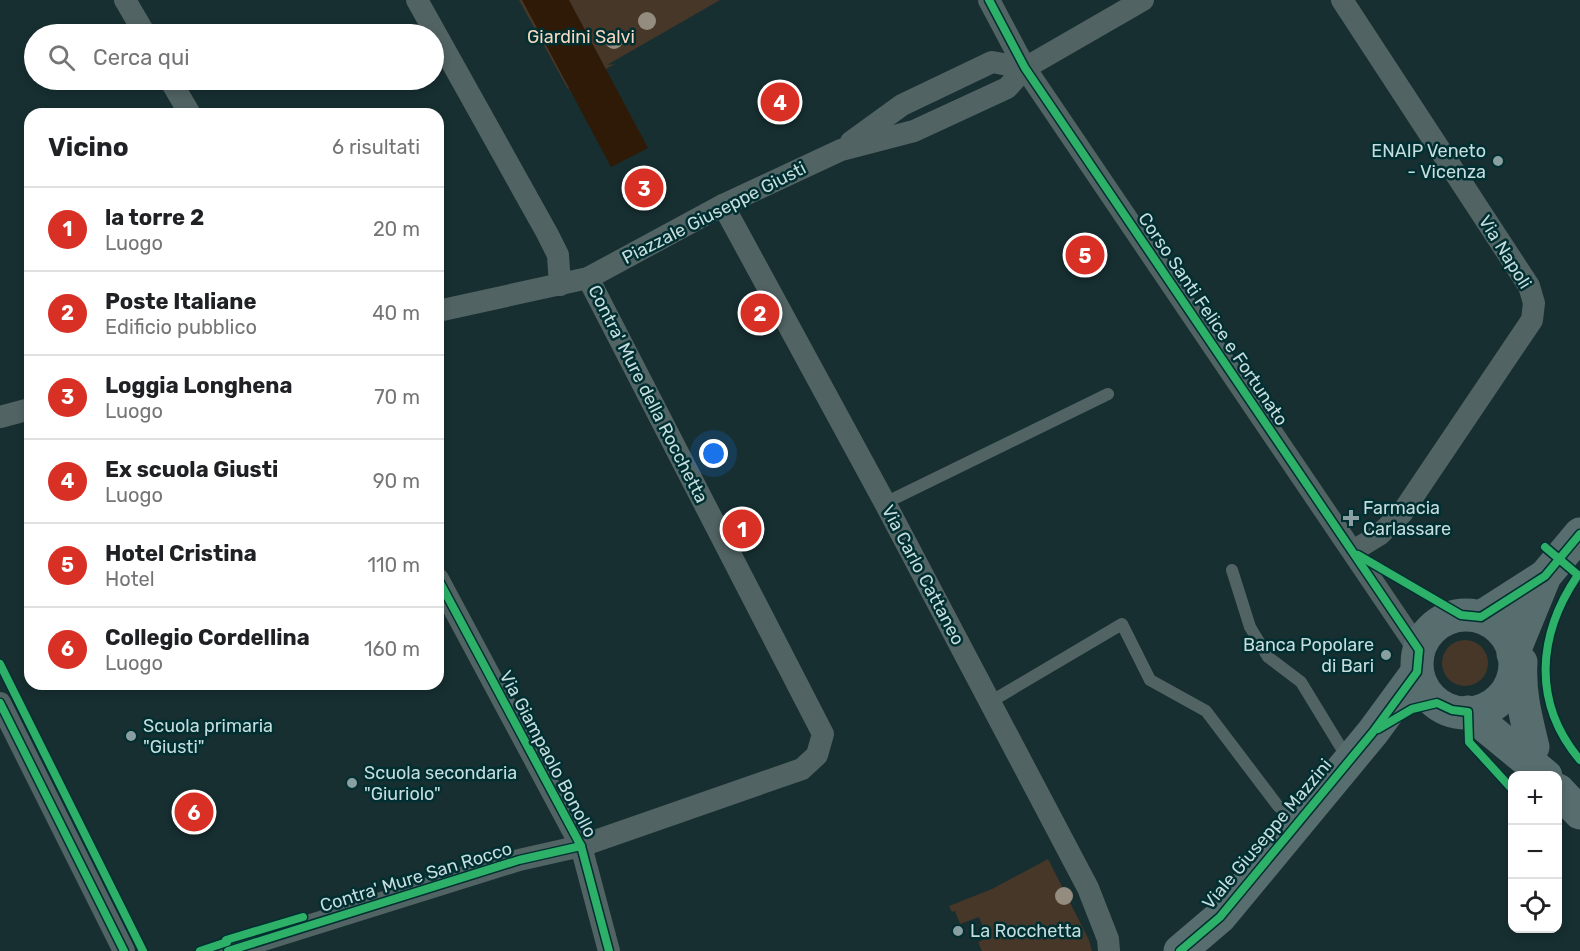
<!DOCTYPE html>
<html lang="it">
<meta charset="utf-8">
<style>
:root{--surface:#fff;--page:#f2f2f2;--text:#202124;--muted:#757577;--line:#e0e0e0;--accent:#d93025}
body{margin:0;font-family:Rubik,sans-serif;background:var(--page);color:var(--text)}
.controls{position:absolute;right:18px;bottom:18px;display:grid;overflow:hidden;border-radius:12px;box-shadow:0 3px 9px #0003}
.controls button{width:54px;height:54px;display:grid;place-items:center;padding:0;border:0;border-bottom:2px solid var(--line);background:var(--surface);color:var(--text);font:30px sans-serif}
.you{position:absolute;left:714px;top:454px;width:21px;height:21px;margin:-15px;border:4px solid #fff;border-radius:50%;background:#1a73e8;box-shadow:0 0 0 9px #1a73e833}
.badge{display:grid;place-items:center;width:39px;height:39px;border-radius:50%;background:var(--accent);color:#fff;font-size:20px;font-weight:700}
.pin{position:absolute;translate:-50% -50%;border:3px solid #fff;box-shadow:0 2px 6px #0006}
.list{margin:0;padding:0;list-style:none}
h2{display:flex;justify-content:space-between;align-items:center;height:78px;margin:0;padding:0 24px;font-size:26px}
h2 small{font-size:20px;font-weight:400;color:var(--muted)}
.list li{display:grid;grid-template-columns:39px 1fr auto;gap:18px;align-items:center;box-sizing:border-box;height:84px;padding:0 24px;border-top:2px solid var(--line)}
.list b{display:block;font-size:22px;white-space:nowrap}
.list p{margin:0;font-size:20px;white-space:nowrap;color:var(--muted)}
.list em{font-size:20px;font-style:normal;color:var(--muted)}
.icon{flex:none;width:33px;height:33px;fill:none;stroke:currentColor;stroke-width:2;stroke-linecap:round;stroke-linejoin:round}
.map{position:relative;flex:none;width:1580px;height:951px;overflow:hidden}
.search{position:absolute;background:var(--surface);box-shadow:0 3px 9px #0003;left:24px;top:24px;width:420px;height:66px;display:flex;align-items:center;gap:15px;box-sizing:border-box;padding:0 21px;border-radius:33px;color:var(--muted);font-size:22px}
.panel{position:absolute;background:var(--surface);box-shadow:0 3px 9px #0003;left:24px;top:108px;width:420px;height:582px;border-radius:18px}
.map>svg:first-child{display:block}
.green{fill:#473728}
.water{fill:#2f1a07}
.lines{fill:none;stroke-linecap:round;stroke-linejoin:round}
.lane{stroke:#526364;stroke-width:12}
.street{stroke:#526364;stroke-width:22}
.secondary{stroke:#586d6e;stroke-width:33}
.cycleway-casing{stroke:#002f32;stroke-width:11}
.cycleway{stroke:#2db169;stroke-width:8}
.tree{fill:#938c7f}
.poi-dot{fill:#899fa1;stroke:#002f32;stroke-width:2}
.labels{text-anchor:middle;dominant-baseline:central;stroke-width:5;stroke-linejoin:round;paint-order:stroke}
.park-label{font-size:18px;fill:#f9d8bf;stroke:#002f32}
.poi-label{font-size:18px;fill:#c6dcdd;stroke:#002f32;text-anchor:start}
.street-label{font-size:18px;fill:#c6dcdd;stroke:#002f32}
</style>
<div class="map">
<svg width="1580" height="951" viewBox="0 0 1580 951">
<rect width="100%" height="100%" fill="#172f31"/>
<!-- green -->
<g class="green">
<path d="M519,0H720L607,65L615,64L568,89Z"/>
<circle cx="1465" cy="663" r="23"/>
<path d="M1048,859L1089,940L1092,951H982L978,942L987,938L979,917L960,924L955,911L952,912L949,906L992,889Z"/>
</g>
<!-- water -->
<path class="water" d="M522,0H569L648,148L611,167Z"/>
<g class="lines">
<!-- lane -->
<g class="lane">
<path d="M885,503L1108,394"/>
<path d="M1232,570L1250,627L1268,657L1301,682L1340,746L1351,756"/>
<path d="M990,702L1122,624L1150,680L1206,711L1278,806L1298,822"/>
</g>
<!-- street -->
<g class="street">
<path d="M125,0L145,34"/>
<path d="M417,0L547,233L558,255L560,285"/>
<path d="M989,0L1025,68L1419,650"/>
<path d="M1342,0L1529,286L1534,303L1532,320L1402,513L1379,535L1353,551"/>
<path d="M170,80L190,114"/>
<path d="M851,142L902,105L992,62L1025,68"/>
<path d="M723,205L885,503L1088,888L1108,939L1109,951"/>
<path d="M438,311L588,278L723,205L841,150L914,131L1007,88L1025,68L1143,0"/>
<path d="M0,417L30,409"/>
<path d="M438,579L581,846L609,951"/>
<path d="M0,703L124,951"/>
<path d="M228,951L519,860L581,846L802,769L817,755L823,734L588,278"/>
</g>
<!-- secondary -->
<g class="secondary">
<circle cx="1466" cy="664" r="49"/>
<path d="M1481,617L1545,576"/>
<path d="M1513,654L1545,576L1580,534"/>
<path d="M1521,662C1519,692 1526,718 1533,747"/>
<path d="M1468,712L1546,776"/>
<path d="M1558,790L1580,813"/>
<path d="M1180,951L1220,917L1373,732L1417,672"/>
</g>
<!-- cycleway casing -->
<g class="cycleway-casing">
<g id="cycleway">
<path d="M989,0L1025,68L1419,650L1417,672L1373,732L1220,917L1180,951"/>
<path d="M1545,547L1578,575C1537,635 1532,703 1580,760"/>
<path d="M1358,555L1461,615L1481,617L1545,576L1580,534"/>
<path d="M438,579L581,846L609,951"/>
<path d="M0,664L143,951"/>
<path d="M0,703L124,951"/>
<path d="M1378,729L1412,709L1437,703L1452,710L1468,712L1469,742L1512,789"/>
<path d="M200,951L227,942L226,940L303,917"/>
<path d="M228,951L519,860L581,846"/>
</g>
</g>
<!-- cycleway -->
<use href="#cycleway" class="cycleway"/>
</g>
<!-- trees -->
<g class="tree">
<circle cx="647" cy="21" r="9"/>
<circle cx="614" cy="40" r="9"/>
<circle cx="1064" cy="896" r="9"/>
</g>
<!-- markers -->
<g class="poi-dot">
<circle cx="1498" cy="161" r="6"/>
<path d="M1348 509h6v6h6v6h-6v6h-6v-6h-6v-6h6z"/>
<circle cx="1386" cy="655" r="6"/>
<circle cx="131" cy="736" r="6"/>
<circle cx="352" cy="783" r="6"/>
<circle cx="958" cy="931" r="6"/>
</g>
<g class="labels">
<!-- park labels -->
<g class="park-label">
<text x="581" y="37">Giardini Salvi</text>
</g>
<!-- poi labels -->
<g class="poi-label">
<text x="1486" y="151" text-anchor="end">ENAIP Veneto<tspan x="1486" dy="21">- Vicenza</tspan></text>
<text x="1363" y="508">Farmacia<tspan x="1363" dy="21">Carlassare</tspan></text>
<text x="1374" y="645" text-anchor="end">Banca Popolare<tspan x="1374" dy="21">di Bari</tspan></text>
<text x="143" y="726">Scuola primaria<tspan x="143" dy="21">"Giusti"</tspan></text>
<text x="364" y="773">Scuola secondaria<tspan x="364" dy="21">"Giuriolo"</tspan></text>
<text x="970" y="931">La Rocchetta</text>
</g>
<!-- street labels -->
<g class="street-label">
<text transform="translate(714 213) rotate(-27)">Piazzale Giuseppe Giusti</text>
<text transform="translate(1505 252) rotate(58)">Via Napoli</text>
<text transform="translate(1213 319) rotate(56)">Corso Santi Felice e Fortunato</text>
<text transform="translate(648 394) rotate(63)">Contra' Mure della Rocchetta</text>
<text transform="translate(923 575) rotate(62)">Via Carlo Cattaneo</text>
<text transform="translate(548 754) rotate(62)">Via Giampaolo Bonollo</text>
<text transform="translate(1267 834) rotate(-50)">Viale Giuseppe Mazzini</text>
<text transform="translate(416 877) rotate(-17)">Contra' Mure San Rocco</text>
</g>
</g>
</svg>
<div class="controls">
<button>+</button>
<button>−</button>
<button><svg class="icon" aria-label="locate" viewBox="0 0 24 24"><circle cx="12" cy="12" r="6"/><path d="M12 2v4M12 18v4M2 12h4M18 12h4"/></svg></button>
</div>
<div class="you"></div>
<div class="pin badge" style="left:742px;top:529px">1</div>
<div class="pin badge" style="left:760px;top:313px">2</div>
<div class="pin badge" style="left:644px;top:188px">3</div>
<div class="pin badge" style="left:780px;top:102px">4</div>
<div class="pin badge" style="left:1085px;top:255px">5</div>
<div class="pin badge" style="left:194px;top:812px">6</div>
<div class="search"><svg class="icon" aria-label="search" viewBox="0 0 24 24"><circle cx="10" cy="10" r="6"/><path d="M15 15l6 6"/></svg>Cerca qui</div>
<section class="panel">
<h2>Vicino<small>6 risultati</small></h2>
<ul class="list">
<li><span class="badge">1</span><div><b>la torre 2</b><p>Luogo</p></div><em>20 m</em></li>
<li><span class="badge">2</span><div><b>Poste Italiane</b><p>Edificio pubblico</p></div><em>40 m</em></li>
<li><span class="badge">3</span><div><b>Loggia Longhena</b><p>Luogo</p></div><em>70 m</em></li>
<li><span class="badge">4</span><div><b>Ex scuola Giusti</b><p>Luogo</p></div><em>90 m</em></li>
<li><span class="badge">5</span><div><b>Hotel Cristina</b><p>Hotel</p></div><em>110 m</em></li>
<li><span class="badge">6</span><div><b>Collegio Cordellina</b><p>Luogo</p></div><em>160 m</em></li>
</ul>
</section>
</div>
